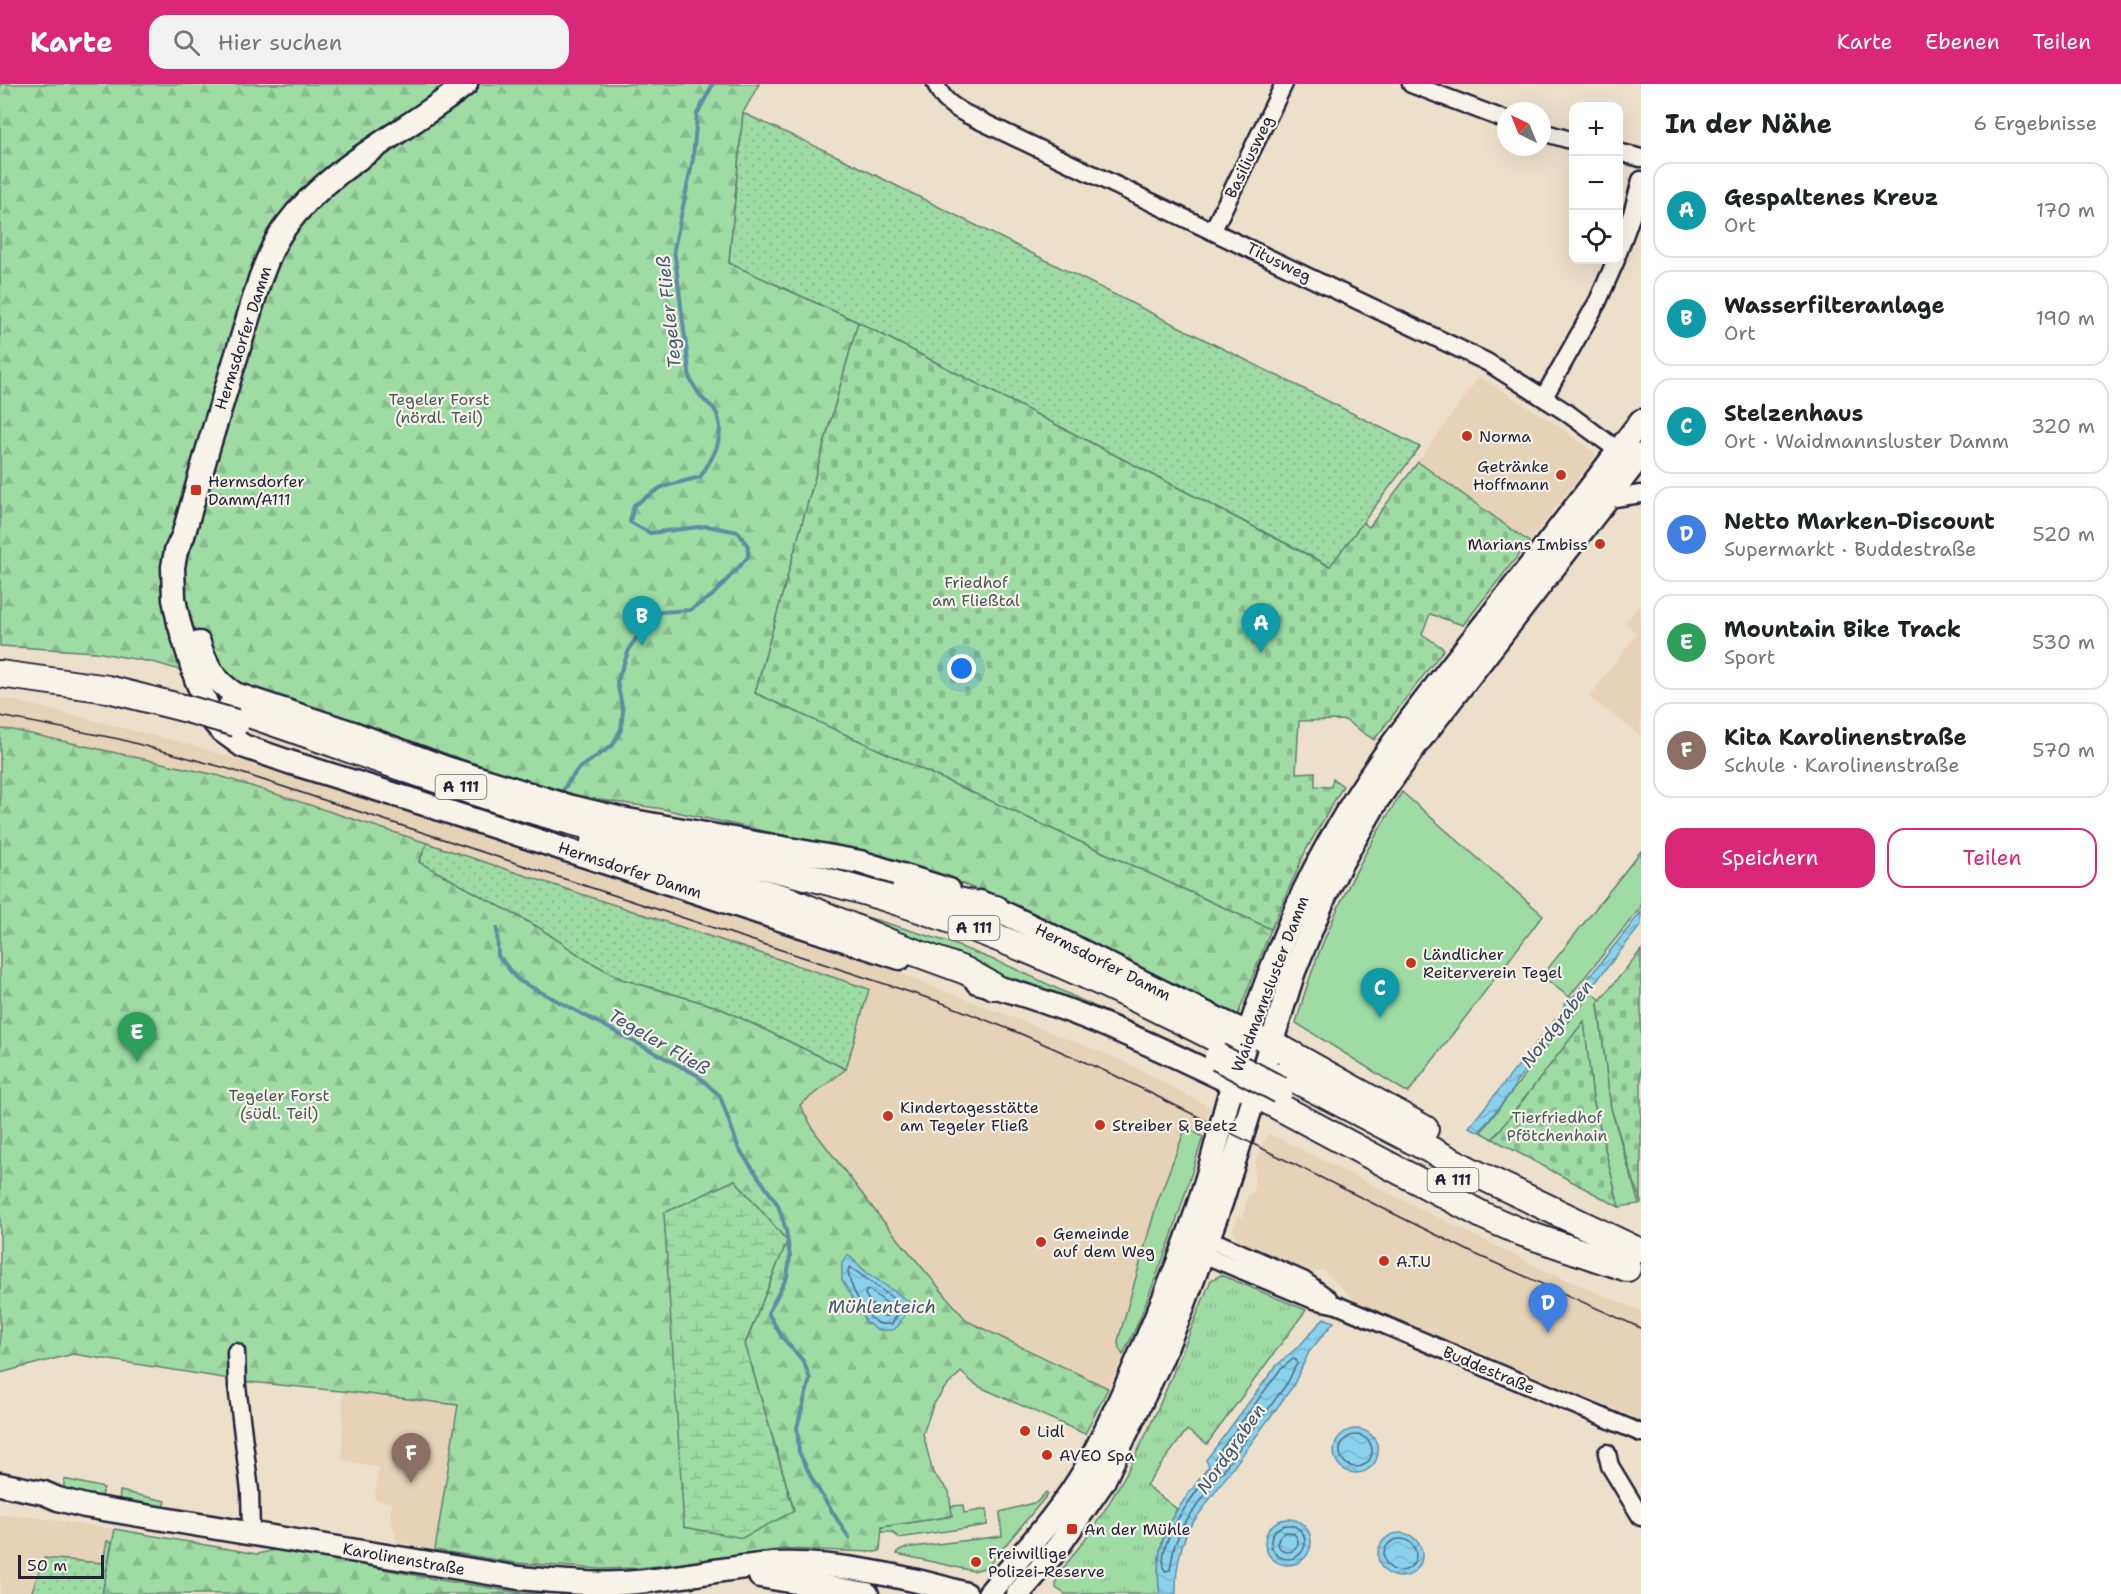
<!DOCTYPE html>
<html lang="de">
<meta charset="utf-8">
<style>
:root{--surface:#fff;--page:#f2f2f2;--text:#202124;--muted:#757577;--line:#e0e0e0;--accent:#db2777}
body{margin:0;font-family:"Shantell Sans",sans-serif;background:var(--page);color:var(--text)}
.controls{position:absolute;right:18px;top:18px;display:grid;overflow:hidden;border-radius:12px;box-shadow:0 6px 24px #0002}
.controls button{width:54px;height:54px;display:grid;place-items:center;padding:0;border:0;border-bottom:2px solid var(--line);background:var(--surface);color:var(--text);font:30px sans-serif}
.compass{position:absolute;left:1497px;top:18px;width:54px;height:54px;border-radius:50%;background:var(--surface);box-shadow:0 6px 24px #0002;rotate:317deg}
.scale{position:absolute;left:18px;bottom:15px;width:86px;box-sizing:border-box;padding-left:6px;border:3px solid #22223b;border-top:0;font-size:16px;line-height:21px;white-space:nowrap;color:#22223b;-webkit-text-stroke:4px #f7f3e8;paint-order:stroke}
.you{position:absolute;left:962px;top:585px;width:21px;height:21px;margin:-15px;border:4px solid #fff;border-radius:50%;background:#1a73e8;box-shadow:0 0 0 9px #1a73e833}
.badge{display:grid;place-items:center;width:39px;height:39px;border-radius:50%;background:var(--accent);color:#fff;font-size:20px;font-weight:700}
.pin{position:absolute;translate:-50% -50px;filter:drop-shadow(0 2px 3px #0008)}
.pin::after{content:'';position:absolute;top:32px;width:21px;height:18px;background:inherit;clip-path:polygon(0 0,100% 0,50% 100%)}
.list{margin:0;padding:0;list-style:none}
h2{display:flex;justify-content:space-between;align-items:center;height:78px;margin:0;padding:0 24px;font-size:26px}
h2 small{font-size:20px;font-weight:400;color:var(--muted)}
.list li{display:grid;grid-template-columns:39px 1fr auto;gap:18px;align-items:center;box-sizing:border-box;height:96px;margin:0 12px 12px;padding:0 12px;border:2px solid var(--line);border-radius:18px}
.list b{display:block;font-size:22px;white-space:nowrap}
.list p{margin:0;font-size:20px;white-space:nowrap;color:var(--muted)}
.list em{font-size:20px;font-style:normal;color:var(--muted)}
.actions{display:flex;gap:12px;padding:18px 24px}
.actions a{flex:1;padding:14px 0;border:2px solid var(--accent);border-radius:18px;text-align:center;font-size:21px;color:var(--accent)}
.actions .main{background:var(--accent);color:#fff}
.icon{flex:none;width:33px;height:33px;fill:none;stroke:currentColor;stroke-width:2;stroke-linecap:round;stroke-linejoin:round}
.map{position:relative;flex:none;width:1641px;height:1510px;overflow:hidden}
header{display:flex;align-items:center;gap:36px;box-sizing:border-box;height:84px;padding:0 30px;background:var(--accent);color:#fff}
header strong{font-size:28px}
nav{display:flex;gap:33px;margin-inline-start:auto;font-size:21px}
.search{width:420px;height:54px;background:var(--page);display:flex;align-items:center;gap:15px;box-sizing:border-box;padding:0 21px;border-radius:18px;color:var(--muted);font-size:22px}
main{display:flex}
aside{flex:1;background:var(--surface)}
.map>svg:first-child{display:block}
.built{fill:#e6d2b7}
.grass{fill:#9edca4;stroke:#607f70;stroke-width:1.5}
.forest{fill:url(#forest-firs);stroke:#607f70;stroke-width:1.5;fill-rule:evenodd}
.wetland{fill:url(#wetland-marsh);stroke:#607f70;stroke-width:1.5}
.cemetery{fill:url(#cemetery-stones);stroke:#607f70;stroke-width:1.5}
.park{fill:url(#park-tufts);stroke:#607f70;stroke-width:1.5}
.garden{fill:url(#garden-dots);stroke:#607f70;stroke-width:1.5}
.water{fill:url(#water-waves);stroke:#608ca5;stroke-width:1.5}
.lines{fill:none;stroke-linecap:round;stroke-linejoin:round}
.shore{stroke:#4c6882;stroke-width:1.5}
.stream{stroke:#608ca5;stroke-width:4}
.minor-casing{stroke:#22223b;stroke-width:21}
.major-casing{stroke:#22223b;stroke-width:27}
.highway-casing{stroke:#22223b;stroke-width:30}
.minor{stroke:#f7f3e8;stroke-width:16}
.major{stroke:#f7f3e8;stroke-width:22}
.highway{stroke:#f7f3e8;stroke-width:26}
.tram{stroke:#22223b;stroke-width:1.5}
.highway-bridge-casing{stroke:#22223b;stroke-width:30;stroke-linecap:butt}
.highway-bridge{stroke:#f7f3e8;stroke-width:26}
.poi-dot{fill:#c8321e;stroke:#f7f3e8;stroke-width:2}
.labels{text-anchor:middle;dominant-baseline:central;stroke-width:4.5;stroke-linejoin:round;paint-order:stroke}
.shield{fill:#f7f3e8;stroke:#62616f;stroke-width:1.5}
.shield-label{font-size:15px;font-weight:bold;fill:#22223b}
.street-label{font-size:16px;fill:#22223b;stroke:#f7f3e8}
.park-label{font-size:16px;fill:#475a5a;stroke:#f7f3e8}
.poi-label{font-size:16px;fill:#22223b;stroke:#f7f3e8;text-anchor:start}
.water-label{font-size:18px;font-style:italic;fill:#415770;stroke:#f7f3e8}
</style>
<header>
<strong>Karte</strong>
<div class="search"><svg class="icon" aria-label="search" viewBox="0 0 24 24"><circle cx="10" cy="10" r="6"/><path d="M15 15l6 6"/></svg>Hier suchen</div>
<nav><a>Karte</a><a>Ebenen</a><a>Teilen</a></nav>
</header>
<main>
<div class="map">
<svg width="1641" height="1510" viewBox="0 0 1641 1510">
<defs>
<pattern id="forest-firs" width="22" height="20" patternUnits="userSpaceOnUse" patternTransform="scale(1.5)"><rect width="22" height="20" fill="#9edca4"/><path d="M5 1l3.5 6h-7zM16 11l3.5 6h-7z" fill="#88bc8e"/></pattern>
<pattern id="wetland-marsh" width="20" height="14" patternUnits="userSpaceOnUse" patternTransform="scale(1.5)"><rect width="20" height="14" fill="#9edca4"/><path d="M1 5h8M5 5V1M11 12h8M15 12V8" fill="none" stroke="#88bc8e"/></pattern>
<pattern id="cemetery-stones" width="16" height="16" patternUnits="userSpaceOnUse" patternTransform="scale(1.5)"><rect width="16" height="16" fill="#9edca4"/><path d="M2 7V4a2 2 0 0 1 4 0v3zM10 15v-3a2 2 0 0 1 4 0v3z" fill="#88bc8e"/></pattern>
<pattern id="park-tufts" width="24" height="20" patternUnits="userSpaceOnUse" patternTransform="scale(1.5)"><rect width="24" height="20" fill="#9edca4"/><path d="M3 7l-1-3M5 7V3M7 7l1-3M15 17l-1-3M17 17v-4M19 17l1-3" fill="none" stroke="#88bc8e"/></pattern>
<pattern id="garden-dots" width="8" height="8" patternUnits="userSpaceOnUse" patternTransform="scale(1.5)"><rect width="8" height="8" fill="#9edca4"/><path d="M2 2h.1M6 6h.1" fill="none" stroke="#88bc8e" stroke-width="1.8" stroke-linecap="round"/></pattern>
<pattern id="water-waves" width="16" height="10" patternUnits="userSpaceOnUse" patternTransform="scale(1.5)"><rect width="16" height="10" fill="#8ad2ec"/><path d="M0 5q4-4 8 0t8 0" fill="none" stroke="#77b4cb"/></pattern>
</defs>
<rect width="100%" height="100%" fill="#ede0cb"/>
<filter id="ink" filterUnits="userSpaceOnUse"><feTurbulence type="fractalNoise" baseFrequency=".0167" numOctaves="2"/><feDisplacementMap in="SourceGraphic" scale="12" xChannelSelector="R" yChannelSelector="G"/><feConvolveMatrix kernelMatrix="1 2 1 2 8 2 1 2 1" color-interpolation-filters="sRGB"/></filter>
<g filter="url(#ink)">
<!-- built -->
<g class="built">
<path d="M1479,293L1559,342L1594,368L1595,372L1529,458L1418,378Z"/>
<path d="M1641,520V652L1589,613L1637,550L1625,539Z"/>
<path d="M0,614L13,616L195,662L241,677L256,680L884,883L1121,976L1210,1023L1202,1052L1186,1044L1157,1119L1118,1257L1119,1264L1123,1271L1108,1304L967,1237L879,1132L815,1048L800,1021L846,985L869,904L220,692L13,646L0,645Z"/>
<path d="M1268,1049L1548,1188L1641,1227V1336L1359,1220L1323,1186L1313,1188L1238,1156L1233,1145L1237,1132L1242,1133L1248,1112L1254,1107L1255,1078Z"/>
<path d="M343,1307L459,1321L435,1466L397,1458L390,1432L392,1419L374,1415L379,1384L342,1376Z"/>
<path d="M0,1431L33,1433L115,1445L112,1458H107L103,1479L45,1474L31,1510H0Z"/>
</g>
<!-- grass -->
<g class="grass">
<path d="M1402,708L1543,831L1408,1009L1296,939C1318,856 1356,780 1402,708Z"/>
<path d="M1641,767V823L1569,913L1542,892Z"/>
<path d="M844,826L948,858L1009,882L1151,949L965,884Z"/>
<path d="M1592,909L1601,916L1598,920L1611,1024L1639,1120L1619,1123L1593,1015L1584,938L1493,1055L1481,1048L1543,967Z"/>
<path d="M1186,1043L1203,1053L1171,1154L1138,1239L1123,1271L1119,1264L1118,1257L1157,1119Z"/>
<path d="M64,1395L104,1404L100,1414L64,1407Z"/>
<path d="M120,1407L166,1417L164,1425L119,1417Z"/>
<path d="M1046,1408L1048,1410L989,1481L984,1484L973,1487L897,1470L899,1466L904,1464L1002,1452L1000,1428L1037,1418Z"/>
<path d="M963,1421L964,1429L987,1425V1441L899,1454L892,1448H881L882,1443L952,1432L951,1422Z"/>
</g>
<!-- forest -->
<g class="forest">
<path d="M0,0H759L743,29L729,179L858,238L755,609L1271,845L1237,933L1036,830L939,790L887,774L663,725L560,710L366,641L156,579L96,568L0,562Z"/>
<path d="M0,645L13,646L220,692L427,759L419,778L538,843L587,876L622,895L718,923L846,985L800,1021L815,1048L879,1132L967,1237L1108,1304L1085,1350L980,1303L972,1298L961,1288L944,1305L933,1321L923,1350L933,1389L949,1407L952,1432L882,1443L880,1467L875,1468L783,1465L686,1479L637,1484L601,1485L516,1479L435,1466L458,1321L351,1308L249,1298L73,1270L0,1289ZM735,1096L787,1157L745,1260L794,1426L684,1443ZM848,1171L866,1188V1238L842,1196Z"/>
<path d="M115,1445L257,1470L280,1465L440,1496L521,1509L542,1510H102Z"/>
</g>
<!-- wetland -->
<path class="wetland" d="M735,1096L787,1157L745,1260L794,1427L742,1454L684,1443L664,1129Z"/>
<!-- cemetery -->
<g class="cemetery">
<path d="M858,238L1329,482L1362,438L1369,443L1418,378L1529,458L1463,541L1430,530L1422,550L1444,565L1374,656L1345,636L1299,637L1296,689L1315,688V702L1331,703L1333,695L1343,702L1306,766L1271,845L755,609Z"/>
<path d="M1641,866V1120L1611,1024L1598,919Z"/>
<path d="M1584,937L1593,1015L1619,1123L1493,1055Z"/>
</g>
<!-- park -->
<path class="park" d="M1221,1191L1306,1226L1207,1360L1187,1346L1146,1401L1177,1425C1160,1452 1155,1478 1160,1510H1065L1056,1504V1493C1076,1468 1096,1442 1112,1414C1153,1346 1181,1269 1211,1196Z"/>
<!-- garden -->
<g class="garden">
<path d="M743,29L839,73L1420,363L1330,482L858,238L729,179Z"/>
<path d="M427,759L869,905L846,985L718,923L622,895L587,876L538,843L419,778Z"/>
<path d="M107,1457L112,1458L102,1510H31L44,1474L103,1479Z"/>
</g>
<!-- water -->
<g class="water">
<path d="M1641,828V841L1515,999V1003L1479,1048L1469,1043L1563,926C1563,920 1568,914 1574,912Z"/>
<path d="M848,1171L866,1188L911,1219L898,1242L893,1246H877L866,1238L842,1196V1179Z"/>
<path d="M1324,1234L1334,1238L1309,1268L1293,1302L1188,1445C1179,1467 1175,1486 1176,1510H1160C1151,1451 1177,1426 1209,1382L1206,1376L1276,1282L1301,1260Z"/>
<circle cx="1356" cy="1367" r="22"/>
<circle cx="1288" cy="1458" r="23"/>
<circle cx="1400" cy="1471" r="22"/>
</g>
<g class="lines">
<!-- shore -->
<g class="shore">
<path d="M850,1183L901,1220L902,1223L892,1240C887,1240 882,1241 878,1239C865,1233 848,1199 848,1186Z"/>
<path d="M866,1207L869,1206L891,1222L892,1225L888,1232H882L876,1228L865,1210Z"/>
<path d="M1293,1275L1296,1276L1297,1279L1288,1298L1183,1441L1174,1463L1170,1486L1165,1487C1154,1457 1197,1408 1213,1385L1215,1374L1280,1286Z"/>
<circle cx="1356" cy="1367" r="16"/>
<circle cx="1288" cy="1458" r="17"/>
<circle cx="1288" cy="1458" r="10"/>
<circle cx="1400" cy="1471" r="16"/>
</g>
<!-- stream -->
<g class="stream">
<path d="M563,706L578,685L613,661L621,645L623,627L617,598L630,563L647,539L661,528L690,526L712,512L748,473V462L738,448L707,442L650,449L630,438L634,421L662,403L700,393C713,374 727,352 716,328C714,323 707,319 703,315C698,309 694,302 690,295L674,165L693,75L697,30L713,0"/>
<path d="M497,844L498,872L518,896L697,991L720,1012L739,1065L778,1121L786,1146L790,1173L787,1193L768,1229L782,1253L804,1278L810,1295L797,1343L799,1368L813,1397L849,1454"/>
</g>
<!-- minor casing -->
<g class="minor-casing">
<g id="minor">
<path d="M936,0C942,16 952,22 966,30L1487,278L1566,328L1627,373"/>
<path d="M1411,0L1506,36"/>
<path d="M1542,48L1574,57"/>
<path d="M1618,68L1641,74"/>
<path d="M1213,146L1284,0"/>
<path d="M1618,169L1632,130L1641,96"/>
<path d="M1544,313L1598,217L1616,176"/>
<path d="M1608,415L1641,410"/>
<path d="M1200,1151L1303,1196L1329,1215"/>
<path d="M1193,1166L1314,1216L1337,1221L1641,1349"/>
<path d="M236,1268L237,1302L250,1407L251,1448"/>
<path d="M1607,1369L1610,1382L1641,1433"/>
</g>
</g>
<!-- major casing -->
<g class="major-casing">
<g id="major">
<path d="M466,0C408,47 331,81 286,142C274,157 267,177 260,195L209,361L183,452L176,467L173,483L174,515L179,539L196,595L214,638L221,646L243,662L289,678L409,715L900,874"/>
<path d="M199,559C206,582 215,597 235,610L353,649L446,684L568,722L622,735L860,778L949,806"/>
<path d="M980,818C1076,861 1167,914 1263,956"/>
<path d="M977,898C1075,922 1165,967 1255,1010"/>
<path d="M0,1400L44,1409L58,1415L85,1422L519,1494C558,1497 598,1502 637,1498C682,1494 728,1483 773,1480C833,1477 909,1493 966,1510"/>
<path d="M760,1492L867,1510"/>
<path d="M989,1510C1022,1469 1058,1432 1085,1386C1108,1345 1127,1300 1146,1257C1168,1205 1190,1152 1206,1097C1216,1065 1223,1031 1233,999C1252,934 1276,869 1304,807C1352,705 1422,619 1491,532C1542,467 1592,402 1641,337"/>
<path d="M1018,1510L1053,1470L1103,1398L1160,1278L1181,1228L1221,1119L1294,887L1324,814L1340,781L1376,718L1416,661L1641,371"/>
</g>
</g>
<!-- highway casing -->
<g class="highway-casing">
<g id="highway">
<path d="M0,590L108,605L187,625"/>
<path d="M231,624C336,659 439,699 546,730C657,763 772,779 883,813C1002,850 1112,901 1223,958"/>
<path d="M594,758L641,775L786,815L895,861L966,887L993,902"/>
<path d="M905,806L996,825"/>
<path d="M1271,959L1425,1045"/>
<path d="M1285,990L1473,1088L1636,1166"/>
<path d="M1255,1010L1484,1132L1523,1149L1627,1184"/>
</g>
</g>
<!-- minor -->
<use href="#minor" class="minor"/>
<!-- major -->
<use href="#major" class="major"/>
<!-- highway -->
<use href="#highway" class="highway"/>
<!-- tram -->
<path class="tram" d="M0,632L119,655L229,685L940,918L1019,949L1114,991L1475,1170L1641,1244"/>
<!-- highway-bridge casing -->
<g class="highway-bridge-casing">
<g id="highway-bridge">
<path d="M187,625L236,639"/>
<path d="M1218,973L1280,1006"/>
</g>
</g>
<!-- highway-bridge -->
<use href="#highway-bridge" class="highway-bridge"/>
</g>
</g>
<!-- markers -->
<g class="poi-dot">
<circle cx="1467" cy="352" r="6"/>
<circle cx="1561" cy="391" r="6"/>
<rect x="190" y="400" width="12" height="12" rx="3"/>
<circle cx="1600" cy="460" r="6"/>
<circle cx="1411" cy="879" r="6"/>
<circle cx="888" cy="1032" r="6"/>
<circle cx="1100" cy="1041" r="6"/>
<circle cx="1041" cy="1158" r="6"/>
<circle cx="1384" cy="1177" r="6"/>
<circle cx="1025" cy="1347" r="6"/>
<circle cx="1047" cy="1371" r="6"/>
<rect x="1066" y="1439" width="12" height="12" rx="3"/>
<circle cx="976" cy="1478" r="6"/>
</g>
<g class="labels">
<!-- shield labels -->
<g class="shield">
<rect x="435.5" y="691" width="51" height="24" rx="4.5"/>
<rect x="948.5" y="832" width="51" height="24" rx="4.5"/>
<rect x="1427.5" y="1084" width="51" height="24" rx="4.5"/>
</g>
<g class="shield-label">
<text x="461" y="703">A 111</text>
<text x="974" y="844">A 111</text>
<text x="1453" y="1096">A 111</text>
</g>
<!-- street labels -->
<g class="street-label">
<text transform="translate(1249 73) rotate(-64)">Basiliusweg</text>
<text transform="translate(1279 178) rotate(26)">Titusweg</text>
<text transform="translate(243 254) rotate(-72)">Hermsdorfer Damm</text>
<text transform="translate(630 786) rotate(18)">Hermsdorfer Damm</text>
<text transform="translate(1103 878) rotate(27)">Hermsdorfer Damm</text>
<text transform="translate(1270 900) rotate(-69)">Waidmannsluster Damm</text>
<text transform="translate(1489 1286) rotate(23)">Buddestraße</text>
<text transform="translate(404 1475) rotate(10)">Karolinenstraße</text>
</g>
<!-- park labels -->
<g class="park-label">
<text x="439" y="315">Tegeler Forst<tspan x="439" dy="18">(nördl. Teil)</tspan></text>
<text x="976" y="498">Friedhof<tspan x="976" dy="18">am Fließtal</tspan></text>
<text x="279" y="1011">Tegeler Forst<tspan x="279" dy="18">(südl. Teil)</tspan></text>
<text x="1557" y="1033">Tierfriedhof<tspan x="1557" dy="18">Pfötchenhain</tspan></text>
</g>
<!-- poi labels -->
<g class="poi-label">
<text x="1479" y="352">Norma</text>
<text x="1549" y="382" text-anchor="end">Getränke<tspan x="1549" dy="18">Hoffmann</tspan></text>
<text x="208" y="397">Hermsdorfer<tspan x="208" dy="18">Damm/A111</tspan></text>
<text x="1588" y="460" text-anchor="end">Marians Imbiss</text>
<text x="1423" y="870">Ländlicher<tspan x="1423" dy="18">Reiterverein Tegel</tspan></text>
<text x="900" y="1023">Kindertagesstätte<tspan x="900" dy="18">am Tegeler Fließ</tspan></text>
<text x="1112" y="1041">Streiber &amp; Beetz</text>
<text x="1053" y="1149">Gemeinde<tspan x="1053" dy="18">auf dem Weg</tspan></text>
<text x="1396" y="1177">A.T.U</text>
<text x="1037" y="1347">Lidl</text>
<text x="1059" y="1371">AVEO Spa</text>
<text x="1084" y="1445">An der Mühle</text>
<text x="988" y="1469">Freiwillige<tspan x="988" dy="18">Polizei-Reserve</tspan></text>
</g>
<!-- water labels -->
<g class="water-label">
<text transform="translate(669 228) rotate(-96)">Tegeler Fließ</text>
<text transform="translate(1557 940) rotate(-52)">Nordgraben</text>
<text transform="translate(659 958) rotate(30)">Tegeler Fließ</text>
<text x="882" y="1223">Mühlenteich</text>
<text transform="translate(1231 1365) rotate(-55)">Nordgraben</text>
</g>
</g>
</svg>
<div class="controls">
<button>+</button>
<button>−</button>
<button><svg class="icon" aria-label="locate" viewBox="0 0 24 24"><circle cx="12" cy="12" r="6"/><path d="M12 2v4M12 18v4M2 12h4M18 12h4"/></svg></button>
</div>
<svg class="compass" viewBox="-18 -18 36 36"><path d="M0-13l5 13h-10z" fill="#e53935"/><path d="M0 13l5-13h-10z" fill="#757577"/></svg>
<div class="scale">50 m</div>
<div class="you"></div>
<div class="pin badge" style="left:1261px;top:569px;background:#0f9aa8">A</div>
<div class="pin badge" style="left:642px;top:562px;background:#0f9aa8">B</div>
<div class="pin badge" style="left:1380px;top:934px;background:#0f9aa8">C</div>
<div class="pin badge" style="left:1548px;top:1249px;background:#3f7fe0">D</div>
<div class="pin badge" style="left:137px;top:978px;background:#2e9e5b">E</div>
<div class="pin badge" style="left:411px;top:1399px;background:#8d6e63">F</div>
</div>
<aside>
<h2>In der Nähe<small>6 Ergebnisse</small></h2>
<ul class="list">
<li><span class="badge" style="background:#0f9aa8">A</span><div><b>Gespaltenes Kreuz</b><p>Ort</p></div><em>170 m</em></li>
<li><span class="badge" style="background:#0f9aa8">B</span><div><b>Wasserfilteranlage</b><p>Ort</p></div><em>190 m</em></li>
<li><span class="badge" style="background:#0f9aa8">C</span><div><b>Stelzenhaus</b><p>Ort · Waidmannsluster Damm</p></div><em>320 m</em></li>
<li><span class="badge" style="background:#3f7fe0">D</span><div><b>Netto Marken-Discount</b><p>Supermarkt · Buddestraße</p></div><em>520 m</em></li>
<li><span class="badge" style="background:#2e9e5b">E</span><div><b>Mountain Bike Track</b><p>Sport</p></div><em>530 m</em></li>
<li><span class="badge" style="background:#8d6e63">F</span><div><b>Kita Karolinenstraße</b><p>Schule · Karolinenstraße</p></div><em>570 m</em></li>
</ul>
<div class="actions"><a class="main">Speichern</a><a>Teilen</a></div>
</aside>
</main>
